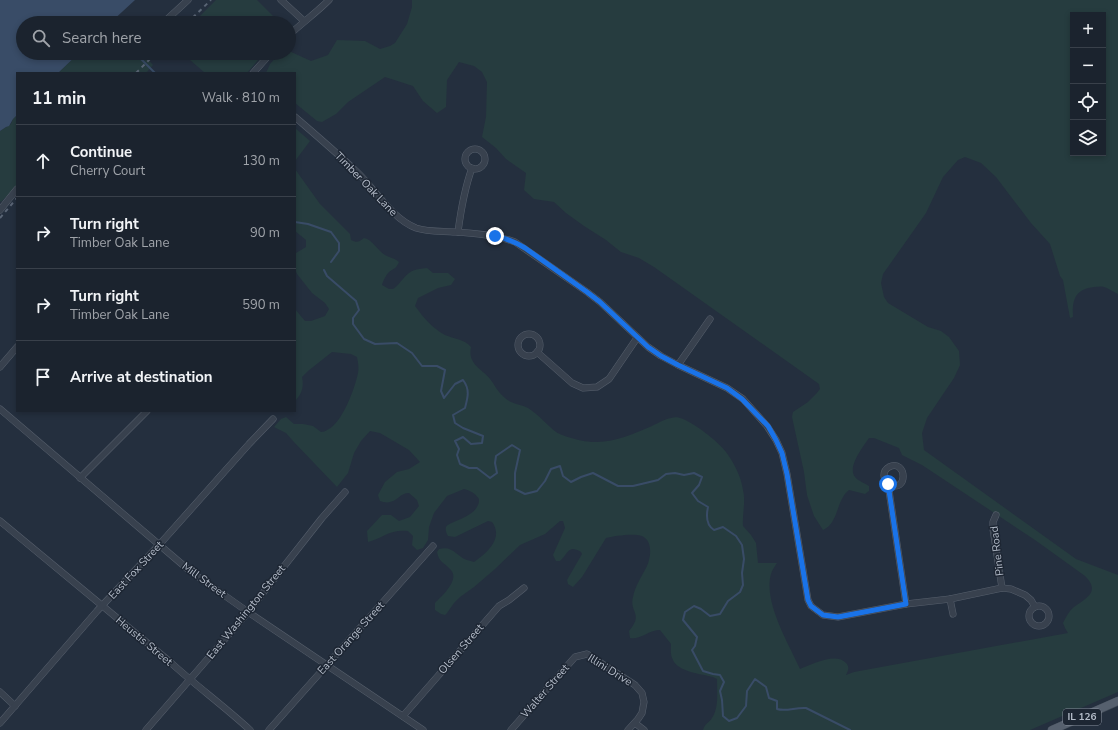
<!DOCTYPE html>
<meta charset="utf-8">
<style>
:root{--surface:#1b232e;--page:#282f3a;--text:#f1f3f6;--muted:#a0a4aa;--line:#39404a}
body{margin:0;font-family:"Nunito Sans",sans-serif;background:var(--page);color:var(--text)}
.controls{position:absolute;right:12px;top:12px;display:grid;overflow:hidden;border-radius:0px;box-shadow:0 2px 6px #0003}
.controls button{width:36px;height:36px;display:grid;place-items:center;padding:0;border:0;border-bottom:1px solid var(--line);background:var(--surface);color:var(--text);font:20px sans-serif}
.stop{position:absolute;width:12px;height:12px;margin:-9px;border:3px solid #1a73e8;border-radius:50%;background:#fff}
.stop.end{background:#1a73e8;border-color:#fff;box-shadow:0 1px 4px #0008}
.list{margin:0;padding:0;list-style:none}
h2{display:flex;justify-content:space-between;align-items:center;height:52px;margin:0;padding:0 16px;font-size:17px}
h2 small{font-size:13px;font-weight:400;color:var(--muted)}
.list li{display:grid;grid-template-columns:26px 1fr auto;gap:12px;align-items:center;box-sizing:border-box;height:72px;padding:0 16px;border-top:1px solid var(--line)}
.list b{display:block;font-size:15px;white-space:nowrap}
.list p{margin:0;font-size:13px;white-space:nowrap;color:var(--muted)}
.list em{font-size:13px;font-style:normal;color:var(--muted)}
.icon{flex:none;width:22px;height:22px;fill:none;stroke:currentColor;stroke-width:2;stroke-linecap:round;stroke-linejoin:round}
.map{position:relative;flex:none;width:1118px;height:730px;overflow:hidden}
.search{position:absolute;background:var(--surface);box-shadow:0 2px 6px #0003;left:16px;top:16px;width:280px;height:44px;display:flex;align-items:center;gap:10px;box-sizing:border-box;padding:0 14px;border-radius:22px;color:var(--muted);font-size:15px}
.panel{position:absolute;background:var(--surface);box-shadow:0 2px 6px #0003;left:16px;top:72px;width:280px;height:340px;border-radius:0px}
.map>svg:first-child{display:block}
.green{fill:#263c3f;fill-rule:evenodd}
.water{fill:#394c67}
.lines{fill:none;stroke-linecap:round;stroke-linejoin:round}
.stream{stroke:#394c67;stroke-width:2}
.minor-casing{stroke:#565f6c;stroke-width:7}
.major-casing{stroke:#414a57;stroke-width:9}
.minor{stroke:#38414e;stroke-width:6}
.major{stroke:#56606e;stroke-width:8}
.rail{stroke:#5a6575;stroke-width:2;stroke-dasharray:4 4;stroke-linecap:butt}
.route{stroke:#1a73e8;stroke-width:5}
.labels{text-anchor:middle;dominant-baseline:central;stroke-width:3;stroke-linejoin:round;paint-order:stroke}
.shield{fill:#1d2633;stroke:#878f9c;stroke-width:1}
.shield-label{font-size:10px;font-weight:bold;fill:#b4bcc9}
.street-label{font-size:11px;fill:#b4bcc9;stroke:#1d2633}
</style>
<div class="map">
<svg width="1118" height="730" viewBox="0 0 1118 730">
<rect width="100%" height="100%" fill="#242f3e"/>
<!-- green -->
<g class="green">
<path d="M216,0H257L280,23H193Z"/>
<path d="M412,0H1118V294C1114,292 1108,288 1104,287C1101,286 1097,287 1094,287C1075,289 1072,300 1073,317L1070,318L1063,280L1060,276L1050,244L1031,223L996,177L981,163L965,157L958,160L943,177L926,213L883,274L881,283L884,297L888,303L928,327L941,331L949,337L959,351L960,365L954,378L927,418L922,433L924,450L1076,559L1118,575V692L1030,730H703C705,723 709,723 712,718C719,708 717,691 717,679L713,677C702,674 678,672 673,660C670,655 671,649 671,644L660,630C649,630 640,640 630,638L629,631C644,613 629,613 633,597C635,586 642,576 647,566C651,557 653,541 642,536C634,533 614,536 606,538L582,577L573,587L568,584L567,580L582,554L581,552C568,544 568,554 560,561H556L553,555L565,528L563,521H560L545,534L520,545L495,569L474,587L460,597L454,603L447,613L445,615L441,614L435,610V603C442,596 461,579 450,569C444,562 439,563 437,552L439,549C453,545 456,556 467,560C469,561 472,561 474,562C487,553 504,538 492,522L488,521L455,537L448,536C447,534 445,531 446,527C448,522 473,518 478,505C479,503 479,501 479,499C475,493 471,491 464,489L447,496L434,513L429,527L428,540L423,548L417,550L412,545L413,536L408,531C390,529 383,538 368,542L367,531L382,515H391L399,521L410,517L419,506L417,500L409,493C400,493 399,500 390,502C387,503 383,502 380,501L378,495L385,482L397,472L409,469L420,462L409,450L380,433L370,431L361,441L354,453L348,473L337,487L293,441L286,433L274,427L281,419L286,417L294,424H303L313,426L321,432C322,432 327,431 327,430C342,424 355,388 358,373C359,367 358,362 357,357L351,354L332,352L308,371L302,377C304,387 302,394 295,401V309L305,321H311L325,316L329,309L325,303L312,293L297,274L295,269L296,253L306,247V240L295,231V169L320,204L350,234L351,240C357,243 359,242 364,238C373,240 377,250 385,255C390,258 395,258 399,262C396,269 394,268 389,272C386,275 383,281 382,285L389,289H393C398,286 399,283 403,279C410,270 416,269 427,268L433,273H448L455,279L451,285L438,288L418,298L415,306C423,317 432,328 445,335C454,339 464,339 471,347C467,366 484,369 493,383C497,390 503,398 511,402C517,405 523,405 528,408C539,415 547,425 556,432C564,437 587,443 597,442C616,442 635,433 652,426C658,423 665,419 671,418C674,417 678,417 680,418C692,421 719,442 726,452C734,463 741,476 743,490C746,502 742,514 743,526L751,535L756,543L758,563H777C775,566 772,570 771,574C763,602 789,644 800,669C812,664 836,652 846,663C850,667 848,671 846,675L854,672L1068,633L1065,628L1063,623C1066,617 1069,611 1074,607C1086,598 1101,592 1085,576L1035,540L922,465L902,455L899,448L874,438H869C863,447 847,467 855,477C858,481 865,483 869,486V491L865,494L849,490C836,500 839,523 823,530L814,516L807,495L804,472L792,417L793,412L808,402L816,394L820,389L819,384L654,267L639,258L621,252L606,240L584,226L566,213L554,202L534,199L524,190L526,173L506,159L496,148L482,137L486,117L487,82L482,72L474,66L459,62L447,80L446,107L437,113L423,101L413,86L385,77L348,102L336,114L322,122L317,121L295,103V73H266L270,64L280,53H289V51L311,61L328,55L337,40L365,41L380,49L390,46L395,43L407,24L412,7ZM1073,15H1103V153H1073Z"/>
<path d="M79,53H142L153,65L146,73H58Z"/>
<path d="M182,53H264L247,73H205Z"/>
<path d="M17,115V186L1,202L0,201V131L11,124L13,119Z"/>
<path d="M295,128L310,141L295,161Z"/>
</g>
<!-- water -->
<path class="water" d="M0,0H135L110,23H23V53H79L58,73H17V115L13,119L9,126L6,127L0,131Z"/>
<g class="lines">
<!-- stream -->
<g class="stream">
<path d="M135,53L155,73"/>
<path d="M295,222L308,224L331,232L339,243V251L331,262"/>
<path d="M324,270L327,276L356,301L359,310L353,318V324L364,339L375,344L397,343L412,353L422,366H437L445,370L441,391L444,398L455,384L463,380C470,389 468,397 465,408L453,415L455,423L463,428L483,436L482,443L471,444L463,437L455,441L459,449L457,455L460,464L469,468H477L490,478L497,473L495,463L496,456L512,445L520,450L515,473V489L525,494L537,491L545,481L551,469L560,466L563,476L571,482L581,477L593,473L618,486H633L658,480L666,474L675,473L684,475L694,473L702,477L699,485L692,493L698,501L708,507C706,516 706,525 714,530L723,527L736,536L742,545L744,559L742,573L743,585L740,592L728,601L720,614L710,616L701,609L694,606L685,612L683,620L697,637L695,646L692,650L703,671L713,674L720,675L724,682L720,691L722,700L723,716L729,721L737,718L746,706L747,691L755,679L766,687L769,698L777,701V709C786,712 796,707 806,708L850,730"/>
</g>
<!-- minor casing -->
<g class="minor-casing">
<g id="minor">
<path d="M281,0L304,21"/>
<path d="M163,23L188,0"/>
<path d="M289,35C302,23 317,12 329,0"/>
<path d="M253,73L271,53"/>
<path d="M295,117C316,135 337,153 357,172C375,189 392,219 416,228C428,232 442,231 455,232C475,233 496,235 515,242L587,292L600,302L648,347L661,356L678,365L727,388L743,399L767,426L776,440L782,453L787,474L808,600L811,606L823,615L838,617L906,604L950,599L1002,588L1011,589L1025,595L1031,600L1035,607"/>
<circle cx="475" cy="159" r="10"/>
<path d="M0,210L17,189"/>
<path d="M458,232C461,209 464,190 472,168"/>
<circle cx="529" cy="345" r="11"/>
<path d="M537,352L572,383L583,388L597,387L609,379L637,338"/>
<path d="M678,365L710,319"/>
<path d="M0,367L17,347"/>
<path d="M0,409L190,571L248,612L423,730"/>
<path d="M80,478L147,411"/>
<path d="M888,484C909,495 907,458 889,467C882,471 883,479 888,484L906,604"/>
<path d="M996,515L993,522V529L1002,588"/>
<path d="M0,521L169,661C195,685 224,706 250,730"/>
<path d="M950,599L953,614"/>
<circle cx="1039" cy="616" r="10"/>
<path d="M0,692L15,706"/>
<path d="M403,716L499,606L509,600L524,588"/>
<path d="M0,723L97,611L159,545L249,444L273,419"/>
<path d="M635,723L644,730"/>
<path d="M146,730L244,617L322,518L345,492"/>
<path d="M269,730L433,546"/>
<path d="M511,730L575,657L587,654L635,685L642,693L644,702L642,713L638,719L628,730"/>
</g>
</g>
<!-- major casing -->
<g class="major-casing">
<path id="major" d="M1052,730L1118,701"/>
</g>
<!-- minor -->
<use href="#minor" class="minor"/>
<!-- major -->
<use href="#major" class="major"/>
<!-- rail -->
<g class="rail">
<path d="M187,23L211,0"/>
<path d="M136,73L156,53"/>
<path d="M0,218L17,198"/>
</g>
</g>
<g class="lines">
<!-- route -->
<path class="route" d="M495,236C506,238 515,242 525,248L587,292L600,302L648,347L661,356L678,365L727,388L742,399L768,426L776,440L782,453L787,474L808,600L811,606L823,615L838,617L906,604L888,484"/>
</g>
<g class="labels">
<!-- shield labels -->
<rect class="shield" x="1063" y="709" width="38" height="16" rx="3"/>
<g class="shield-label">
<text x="1082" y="717">IL 126</text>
</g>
<!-- street labels -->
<g class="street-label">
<text transform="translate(366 184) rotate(46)">Timber Oak Lane</text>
<text transform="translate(997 551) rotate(-97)">Pine Road</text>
<text transform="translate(136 570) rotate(-47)">East Fox Street</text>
<text transform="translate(204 580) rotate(36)">Mill Street</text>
<text transform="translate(246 612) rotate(-51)">East Washington Street</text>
<text transform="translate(351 638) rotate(-48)">East Orange Street</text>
<text transform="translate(144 641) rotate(40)">Heustis Street</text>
<text transform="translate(461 649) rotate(-49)">Olsen Street</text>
<text transform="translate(610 670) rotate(32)">Illini Drive</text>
<text transform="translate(545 691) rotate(-49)">Walter Street</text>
</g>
</g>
</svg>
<div class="controls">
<button>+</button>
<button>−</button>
<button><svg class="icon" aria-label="locate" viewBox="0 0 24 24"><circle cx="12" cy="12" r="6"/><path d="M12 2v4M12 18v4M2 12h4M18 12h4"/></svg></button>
<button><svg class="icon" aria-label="layers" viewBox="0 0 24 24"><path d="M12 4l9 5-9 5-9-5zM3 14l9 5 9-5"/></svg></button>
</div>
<div class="stop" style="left:888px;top:484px"></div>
<div class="stop end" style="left:495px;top:236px"></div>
<div class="search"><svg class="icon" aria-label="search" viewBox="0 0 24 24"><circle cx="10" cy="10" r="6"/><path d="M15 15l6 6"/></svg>Search here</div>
<section class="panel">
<h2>11 min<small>Walk · 810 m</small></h2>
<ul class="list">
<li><svg class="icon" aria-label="ahead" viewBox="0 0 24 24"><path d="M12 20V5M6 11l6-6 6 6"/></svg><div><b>Continue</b><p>Cherry Court</p></div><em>130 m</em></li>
<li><svg class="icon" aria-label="right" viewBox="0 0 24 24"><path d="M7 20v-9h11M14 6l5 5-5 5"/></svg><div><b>Turn right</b><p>Timber Oak Lane</p></div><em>90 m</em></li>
<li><svg class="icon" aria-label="right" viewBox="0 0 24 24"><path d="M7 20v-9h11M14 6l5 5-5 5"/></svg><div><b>Turn right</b><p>Timber Oak Lane</p></div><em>590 m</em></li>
<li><svg class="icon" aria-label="arrive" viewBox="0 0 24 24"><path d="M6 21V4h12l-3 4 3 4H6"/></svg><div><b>Arrive at destination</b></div></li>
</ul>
</section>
</div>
